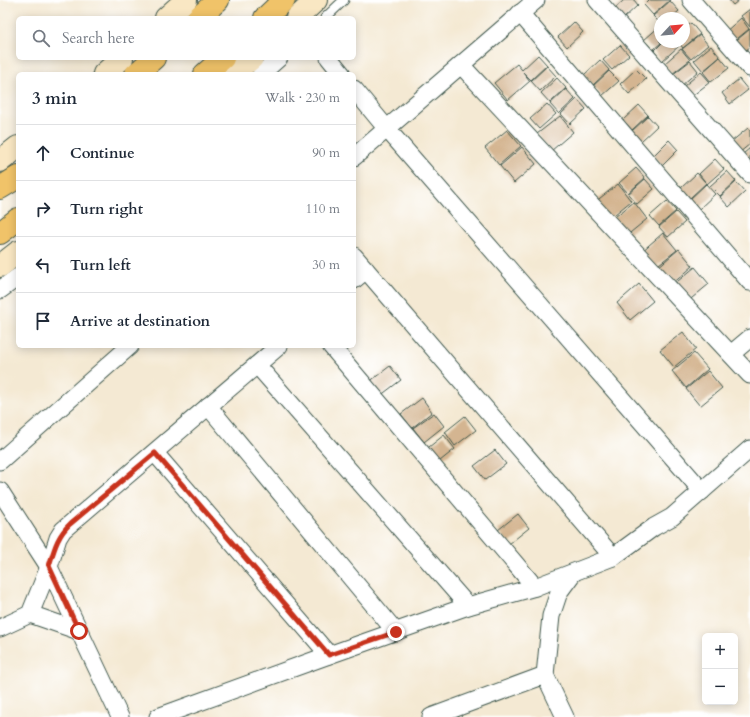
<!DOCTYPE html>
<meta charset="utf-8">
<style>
:root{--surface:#fff;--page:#f6f6f7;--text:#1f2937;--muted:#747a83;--line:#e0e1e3}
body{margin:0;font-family:Cardo,serif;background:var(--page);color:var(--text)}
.controls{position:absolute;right:12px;bottom:12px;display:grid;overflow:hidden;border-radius:6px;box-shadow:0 2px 10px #0003}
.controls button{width:36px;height:36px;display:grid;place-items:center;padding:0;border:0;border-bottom:1px solid var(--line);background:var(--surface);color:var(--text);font:20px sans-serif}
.compass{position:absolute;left:654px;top:12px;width:36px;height:36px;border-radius:50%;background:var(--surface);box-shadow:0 2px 10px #0003;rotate:64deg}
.stop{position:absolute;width:12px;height:12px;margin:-9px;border:3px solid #c8321e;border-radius:50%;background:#fff}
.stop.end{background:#c8321e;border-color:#fff;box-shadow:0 1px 4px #0008}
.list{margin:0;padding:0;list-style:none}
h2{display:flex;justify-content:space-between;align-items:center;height:52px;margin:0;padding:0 16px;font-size:17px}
h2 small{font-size:13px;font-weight:400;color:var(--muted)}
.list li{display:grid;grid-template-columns:26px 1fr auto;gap:12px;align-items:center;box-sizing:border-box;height:56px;padding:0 16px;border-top:1px solid var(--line)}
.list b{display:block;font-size:15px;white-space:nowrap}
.list em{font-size:13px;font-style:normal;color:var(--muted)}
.icon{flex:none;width:22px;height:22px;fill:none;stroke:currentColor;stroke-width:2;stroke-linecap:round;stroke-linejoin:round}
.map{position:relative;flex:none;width:750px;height:717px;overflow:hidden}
.search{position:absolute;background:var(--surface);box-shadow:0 2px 10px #0003;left:16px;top:16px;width:340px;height:44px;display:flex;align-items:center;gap:10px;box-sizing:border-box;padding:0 14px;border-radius:6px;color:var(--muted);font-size:15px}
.panel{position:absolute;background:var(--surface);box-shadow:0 2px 10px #0003;left:16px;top:72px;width:340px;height:276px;border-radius:6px}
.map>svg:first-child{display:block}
.building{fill:#d4b591}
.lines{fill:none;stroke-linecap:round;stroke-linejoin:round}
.lane-casing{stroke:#3f574c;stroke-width:11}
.street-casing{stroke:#3f574c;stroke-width:19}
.secondary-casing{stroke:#3f574c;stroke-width:24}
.highway-casing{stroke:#3f574c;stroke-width:24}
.lane{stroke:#fff;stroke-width:9}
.street{stroke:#fff;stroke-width:17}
.secondary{stroke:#f9e7c3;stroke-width:22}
.highway{stroke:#f0c369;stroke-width:22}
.route{stroke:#c8321e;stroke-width:5}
</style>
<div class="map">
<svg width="750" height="717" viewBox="0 0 750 717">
<rect width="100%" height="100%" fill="#fff"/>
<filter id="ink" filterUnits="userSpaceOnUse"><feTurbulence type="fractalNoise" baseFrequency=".025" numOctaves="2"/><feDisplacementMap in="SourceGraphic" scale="8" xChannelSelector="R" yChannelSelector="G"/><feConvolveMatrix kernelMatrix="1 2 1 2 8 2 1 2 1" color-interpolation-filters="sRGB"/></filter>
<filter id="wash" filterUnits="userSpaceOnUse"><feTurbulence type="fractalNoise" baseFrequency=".012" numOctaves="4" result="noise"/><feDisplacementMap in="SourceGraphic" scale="16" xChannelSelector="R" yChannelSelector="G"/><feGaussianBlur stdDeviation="0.9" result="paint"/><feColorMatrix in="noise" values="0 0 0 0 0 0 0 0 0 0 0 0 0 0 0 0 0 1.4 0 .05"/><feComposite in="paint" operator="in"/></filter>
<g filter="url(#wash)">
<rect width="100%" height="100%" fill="#f4e9d3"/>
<g id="blocks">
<!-- building -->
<g class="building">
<path d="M624,0H634L638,5L622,20L613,10Z"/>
<path d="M649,0H670L653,15L644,5Z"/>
<path d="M729,0H739L733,5Z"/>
<path d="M670,1L679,11L671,18H660V23L653,16Z"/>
<path d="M750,9V27L741,16Z"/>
<path d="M741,18L749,29L732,43L724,33Z"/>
<path d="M574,22L583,32L567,47L558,37Z"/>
<path d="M691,23L700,34L683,48L678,42H684V29Z"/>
<path d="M660,26V42H662L653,50L644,40Z"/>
<path d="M750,29V47L741,54L732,44Z"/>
<path d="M700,35L708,45L691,59L682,49Z"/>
<path d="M663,42H675L679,46L662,61L654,51Z"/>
<path d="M620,45L629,55L612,70L603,60Z"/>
<path d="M711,46L720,57L703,71L694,60Z"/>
<path d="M681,49L690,60L672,74L664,64Z"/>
<path d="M538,55L547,65L531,80L523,72L530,81L508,100L494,83L517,64L522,70Z"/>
<path d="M720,57L729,68L711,82L703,72Z"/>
<path d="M600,60L609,70L593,85L584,75Z"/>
<path d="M690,61L698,71L681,86L672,75Z"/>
<path d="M547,66L556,76L540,91L531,81Z"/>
<path d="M636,69L646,79L629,94L620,84Z"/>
<path d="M609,71L619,81L602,96L593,86Z"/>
<path d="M701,72L710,82L692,96L684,86Z"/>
<path d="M557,78L566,88L550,103L541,93Z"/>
<path d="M739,79L748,90L730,104L722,93Z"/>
<path d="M566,89L575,99L559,114L550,104Z"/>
<path d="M577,99L586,109L570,124L561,114Z"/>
<path d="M547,104L556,114L539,129L530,119Z"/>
<path d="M639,105L648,115L632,130L623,120Z"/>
<path d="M560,116L573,132L551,151L537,134Z"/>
<path d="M648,116L657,126L641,141L632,131Z"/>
<path d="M748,128L750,131V144L739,153L731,142Z"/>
<path d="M507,130L521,146L499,165L485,148Z"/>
<path d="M669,140L678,150L662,166L653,156Z"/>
<path d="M522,147L536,164L514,183L500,166Z"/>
<path d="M750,148V163L743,154Z"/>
<path d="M715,159L724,169L707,184L699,174Z"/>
<path d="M636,168L645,178L628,193L619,183Z"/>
<path d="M727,171L736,181L720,196L710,186Z"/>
<path d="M697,173L706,183L690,198L681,188Z"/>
<path d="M645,179L654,189L637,204L628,194Z"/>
<path d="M736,182L745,192L729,207L720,197Z"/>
<path d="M618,184L631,201L609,219L595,202Z"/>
<path d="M706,184L715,194L699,209L690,199Z"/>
<path d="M667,201L676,211L659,226L650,216Z"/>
<path d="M634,202L647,219L625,237L611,220Z"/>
<path d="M676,212L685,222L668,237L659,227Z"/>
<path d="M663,233L677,250L654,268L641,252Z"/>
<path d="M679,249L693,266L671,285L657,268Z"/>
<path d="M695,267L709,284L686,303L672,286Z"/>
<path d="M639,284L653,301L630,320L617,303Z"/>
<path d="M683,332L696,349L674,367L660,350Z"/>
<path d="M694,353L708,369L686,388L672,371Z"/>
<path d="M390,366L401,380L380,396L369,382Z"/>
<path d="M708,371L722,388L700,406L686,389Z"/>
<path d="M422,398L432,412L412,428L401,414Z"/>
<path d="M434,413L444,426L424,442L413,428Z"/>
<path d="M465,416L476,430L455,446L445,432Z"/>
<path d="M444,435L455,449L435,465L424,451Z"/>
<path d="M495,450L506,464L485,480L474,466Z"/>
<path d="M518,514L529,528L509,544L498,530Z"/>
</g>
</g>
</g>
<g filter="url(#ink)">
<use href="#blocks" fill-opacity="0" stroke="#3f574c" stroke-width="1"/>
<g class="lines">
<!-- lane casing -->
<g class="lane-casing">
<path id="lane" d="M325,18L344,0"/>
</g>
<!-- street casing -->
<g class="street-casing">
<g id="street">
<path d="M597,0L750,174"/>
<path d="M691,0L750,68"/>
<path d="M520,13L750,282"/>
<path d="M329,58L342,74"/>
<path d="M461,65L750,375"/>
<path d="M261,74L279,58"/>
<path d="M354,89L387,129L702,491"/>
<path d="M354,157L536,0"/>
<path d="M354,256L613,557"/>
<path d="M354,280L366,270"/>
<path d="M0,290L18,277"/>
<path d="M331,346L535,587"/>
<path d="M731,354L750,338"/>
<path d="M257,365L468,606"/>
<path d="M208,406L396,632"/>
<path d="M155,453L329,655"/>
<path d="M0,461L130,346"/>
<path d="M0,491L49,567L120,717"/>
<path d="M30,614L79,631"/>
<path d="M0,628L30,614L49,567L58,538L63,530L279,346"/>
<path d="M545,675L565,717"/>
<path d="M158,717L329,655L468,606L535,587L613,557L654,527L672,517L750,449"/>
<path d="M431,717L545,675L551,616L559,592L573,573"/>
</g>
</g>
<!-- secondary casing -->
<g class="secondary-casing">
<g id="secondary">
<path d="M166,18L186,0"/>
<path d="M297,18L316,0"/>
<path d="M104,74L122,58"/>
<path d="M233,74L252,58"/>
<path d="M0,161L18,147"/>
<path d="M0,266L18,252"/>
</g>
</g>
<!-- highway casing -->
<g class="highway-casing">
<g id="highway">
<path d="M198,18L218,0"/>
<path d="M265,18L284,0"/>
<path d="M136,74L154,58"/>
<path d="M205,74L223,58"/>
<path d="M0,188L18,177"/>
<path d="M0,233L18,219"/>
</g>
</g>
<!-- lane -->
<use href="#lane" class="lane"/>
<!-- street -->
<use href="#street" class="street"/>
<!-- secondary -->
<use href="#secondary" class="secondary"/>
<!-- highway -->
<use href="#highway" class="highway"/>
</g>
</g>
<g class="lines" filter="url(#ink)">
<!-- route -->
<path class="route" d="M79,631L49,566C54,550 57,536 70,524L155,453L329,655L396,632"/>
</g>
</svg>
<div class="controls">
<button>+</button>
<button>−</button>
</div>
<svg class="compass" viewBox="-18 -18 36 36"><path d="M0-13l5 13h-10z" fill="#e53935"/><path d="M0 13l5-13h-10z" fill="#747a83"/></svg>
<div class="stop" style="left:79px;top:631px"></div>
<div class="stop end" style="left:396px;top:632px"></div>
<div class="search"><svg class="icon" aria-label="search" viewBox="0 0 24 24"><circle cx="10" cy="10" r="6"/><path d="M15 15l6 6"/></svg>Search here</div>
<section class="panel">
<h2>3 min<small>Walk · 230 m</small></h2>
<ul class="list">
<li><svg class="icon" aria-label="ahead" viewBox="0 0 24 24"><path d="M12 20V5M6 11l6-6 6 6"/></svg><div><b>Continue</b></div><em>90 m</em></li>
<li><svg class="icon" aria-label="right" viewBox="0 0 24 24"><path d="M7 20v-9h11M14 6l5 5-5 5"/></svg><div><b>Turn right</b></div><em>110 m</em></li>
<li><svg class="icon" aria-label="left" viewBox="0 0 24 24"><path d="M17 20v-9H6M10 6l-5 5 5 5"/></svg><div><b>Turn left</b></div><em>30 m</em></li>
<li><svg class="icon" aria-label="arrive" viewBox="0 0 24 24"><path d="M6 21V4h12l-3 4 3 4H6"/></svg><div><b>Arrive at destination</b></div></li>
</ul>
</section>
</div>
